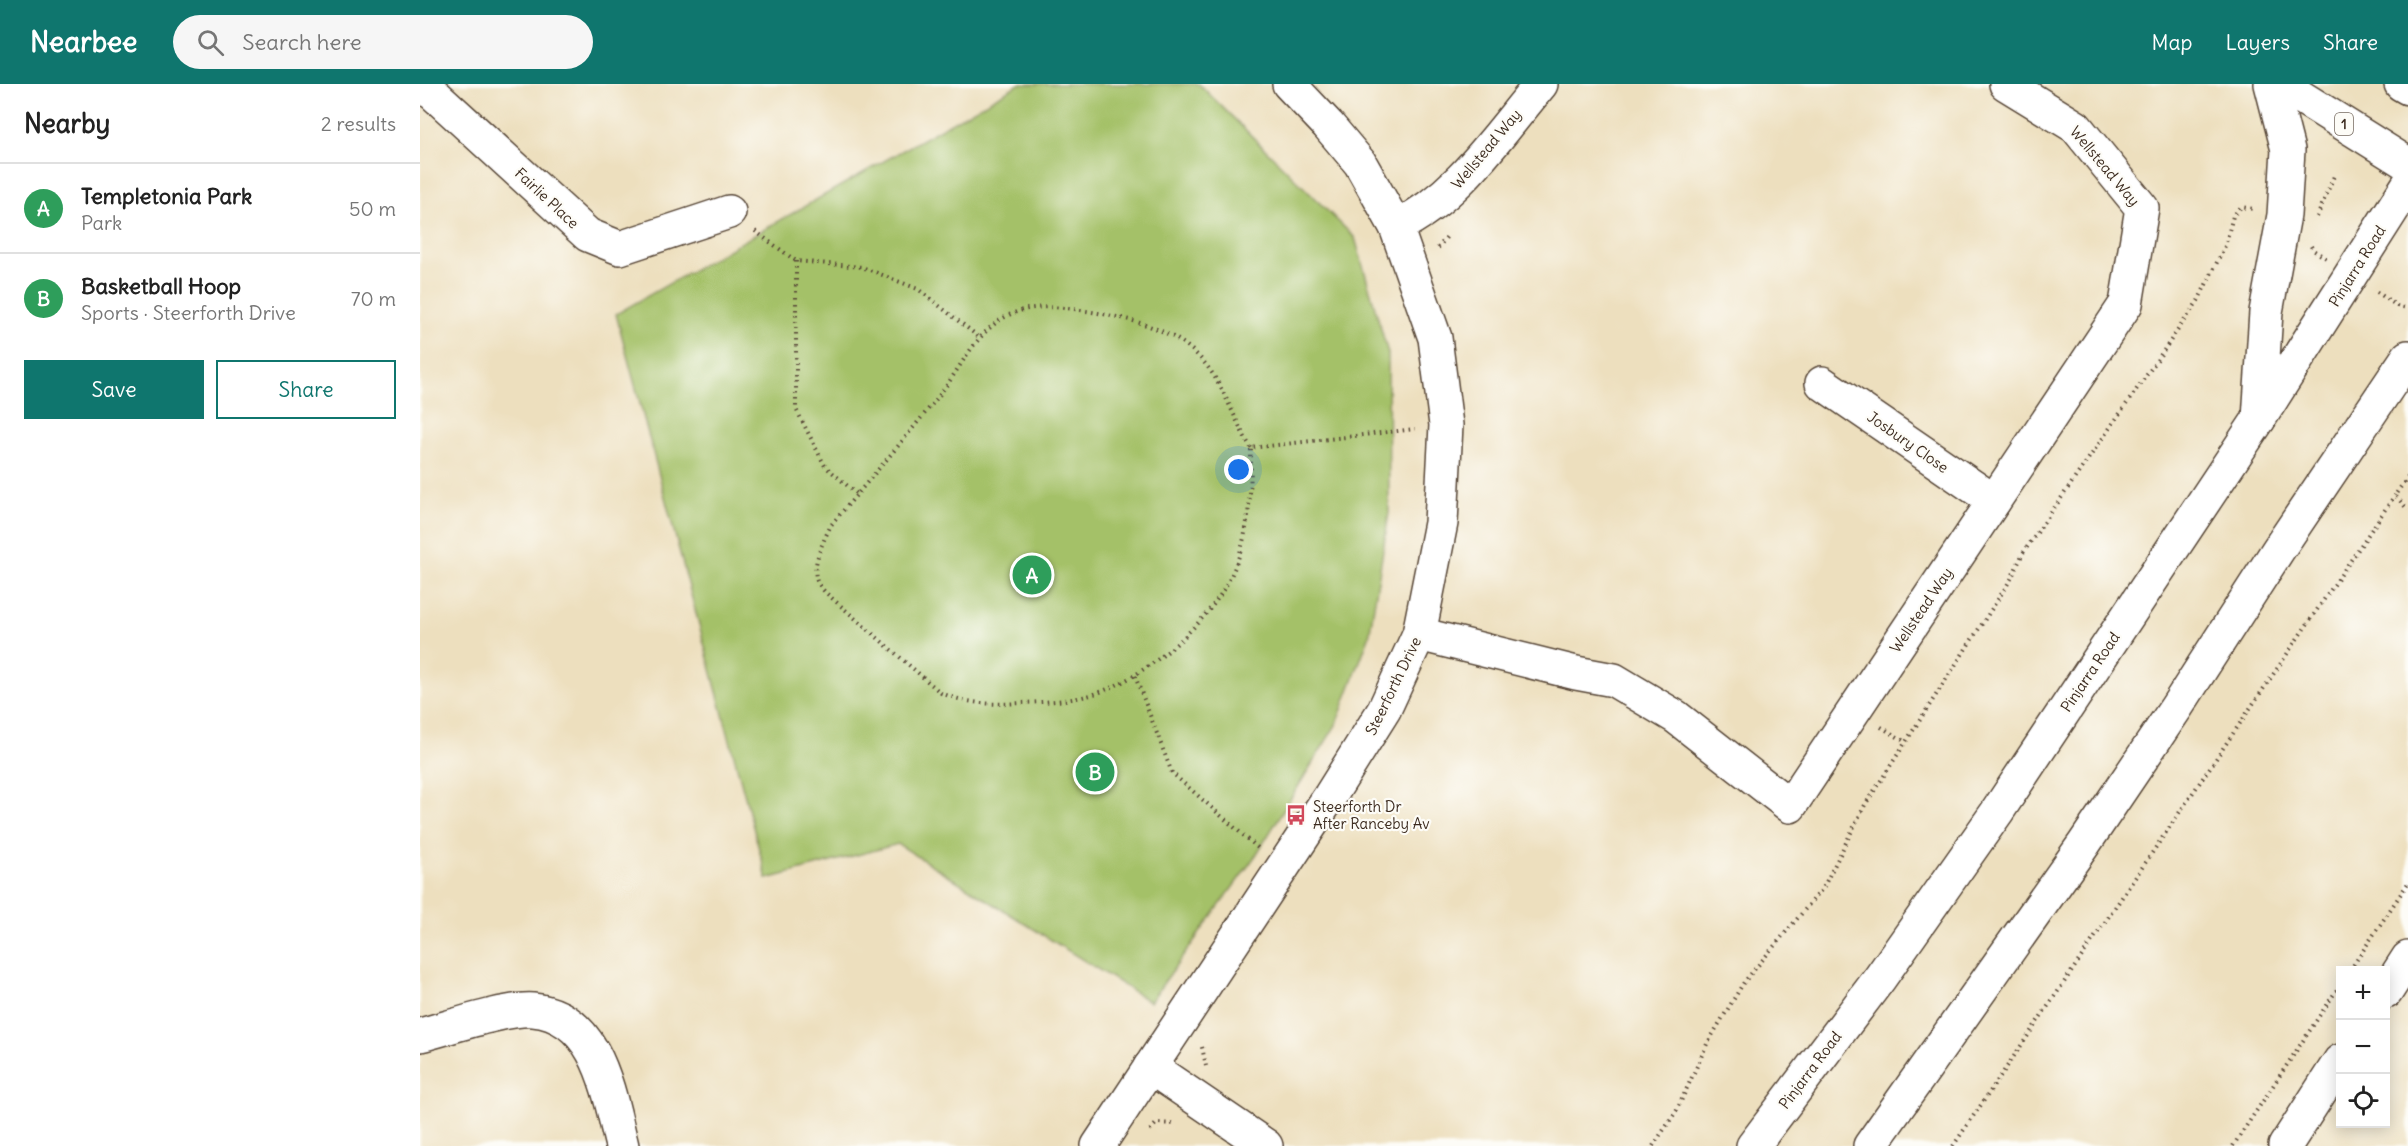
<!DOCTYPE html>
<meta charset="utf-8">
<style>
:root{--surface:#fff;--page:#f6f6f6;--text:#222;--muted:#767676;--line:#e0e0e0;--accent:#0f766e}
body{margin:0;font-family:Delius,sans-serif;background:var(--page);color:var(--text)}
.controls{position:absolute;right:18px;bottom:18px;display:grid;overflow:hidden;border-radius:0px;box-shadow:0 3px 15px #0003}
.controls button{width:54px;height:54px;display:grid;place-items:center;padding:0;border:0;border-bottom:2px solid var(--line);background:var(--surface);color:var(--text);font:30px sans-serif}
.you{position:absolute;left:819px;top:386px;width:21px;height:21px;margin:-15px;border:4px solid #fff;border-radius:50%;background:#1a73e8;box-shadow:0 0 0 9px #1a73e833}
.badge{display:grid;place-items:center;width:39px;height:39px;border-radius:50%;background:var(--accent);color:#fff;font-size:20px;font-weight:700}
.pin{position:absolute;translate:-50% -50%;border:3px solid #fff;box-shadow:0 2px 6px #0006}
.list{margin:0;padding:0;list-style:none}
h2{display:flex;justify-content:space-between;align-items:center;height:78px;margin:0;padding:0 24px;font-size:26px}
h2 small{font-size:20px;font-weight:400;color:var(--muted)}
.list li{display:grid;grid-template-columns:39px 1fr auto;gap:18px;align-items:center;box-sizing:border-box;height:90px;padding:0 24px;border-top:2px solid var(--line)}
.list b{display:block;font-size:22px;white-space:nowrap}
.list p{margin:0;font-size:20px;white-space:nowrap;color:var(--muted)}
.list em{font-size:20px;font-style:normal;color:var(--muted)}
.actions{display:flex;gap:12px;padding:18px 24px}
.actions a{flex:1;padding:14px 0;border:2px solid var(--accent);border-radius:0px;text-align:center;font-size:21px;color:var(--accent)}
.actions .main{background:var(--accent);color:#fff}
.icon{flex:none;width:33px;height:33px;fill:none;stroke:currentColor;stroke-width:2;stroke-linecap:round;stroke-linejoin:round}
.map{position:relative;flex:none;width:1988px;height:1062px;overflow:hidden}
header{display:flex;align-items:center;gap:36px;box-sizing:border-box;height:84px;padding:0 30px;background:var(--accent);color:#fff}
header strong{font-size:28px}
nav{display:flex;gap:33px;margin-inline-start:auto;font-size:21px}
.search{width:420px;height:54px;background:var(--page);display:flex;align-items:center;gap:15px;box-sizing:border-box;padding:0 21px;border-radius:33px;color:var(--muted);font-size:22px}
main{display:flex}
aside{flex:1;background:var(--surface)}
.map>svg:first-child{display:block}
.green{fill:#a4c168;stroke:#707643;stroke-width:1.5}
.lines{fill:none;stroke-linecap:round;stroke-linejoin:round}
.street-casing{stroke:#564536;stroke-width:36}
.primary-casing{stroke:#564536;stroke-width:36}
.highway-casing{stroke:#564536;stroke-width:36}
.path{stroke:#564536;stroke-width:4;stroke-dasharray:1.5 4.5;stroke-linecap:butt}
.street{stroke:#fff;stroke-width:33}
.primary{stroke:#fff;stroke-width:33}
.highway{stroke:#fff;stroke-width:33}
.labels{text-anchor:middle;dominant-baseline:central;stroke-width:4.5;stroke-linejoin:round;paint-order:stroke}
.shield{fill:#fdfcf7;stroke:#75695f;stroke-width:1.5}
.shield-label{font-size:14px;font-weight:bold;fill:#3b2a1e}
.street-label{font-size:15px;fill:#3b2a1e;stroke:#fdfcf7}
.poi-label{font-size:15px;fill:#3b2a1e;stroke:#fdfcf7;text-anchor:start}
</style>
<header>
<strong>Nearbee</strong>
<div class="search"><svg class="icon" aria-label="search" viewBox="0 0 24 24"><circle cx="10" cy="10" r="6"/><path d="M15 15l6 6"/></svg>Search here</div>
<nav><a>Map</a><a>Layers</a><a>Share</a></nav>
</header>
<main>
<aside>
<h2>Nearby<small>2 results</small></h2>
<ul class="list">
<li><span class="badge" style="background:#2e9e5b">A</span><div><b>Templetonia Park</b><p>Park</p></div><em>50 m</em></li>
<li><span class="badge" style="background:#2e9e5b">B</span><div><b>Basketball Hoop</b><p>Sports · Steerforth Drive</p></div><em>70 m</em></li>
</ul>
<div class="actions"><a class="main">Save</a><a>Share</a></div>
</aside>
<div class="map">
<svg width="1988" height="1062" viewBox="0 0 1988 1062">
<rect width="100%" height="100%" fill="#fdfcf7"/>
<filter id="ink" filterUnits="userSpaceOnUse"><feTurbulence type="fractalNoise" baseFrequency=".0167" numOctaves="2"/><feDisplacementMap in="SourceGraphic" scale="12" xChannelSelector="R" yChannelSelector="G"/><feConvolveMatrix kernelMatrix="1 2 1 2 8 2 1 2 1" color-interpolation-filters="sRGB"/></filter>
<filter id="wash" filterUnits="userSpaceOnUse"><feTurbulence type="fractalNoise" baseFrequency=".008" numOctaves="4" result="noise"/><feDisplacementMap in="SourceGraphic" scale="24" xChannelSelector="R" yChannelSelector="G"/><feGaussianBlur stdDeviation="1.35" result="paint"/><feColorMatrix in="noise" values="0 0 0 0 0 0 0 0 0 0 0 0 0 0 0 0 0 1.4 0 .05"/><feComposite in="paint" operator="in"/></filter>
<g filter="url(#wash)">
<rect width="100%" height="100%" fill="#eddfbe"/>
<!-- green -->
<path class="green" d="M599,0H779L935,154L968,269L969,429L949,553L916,641L836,771L730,918L478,760L347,795L196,230Z"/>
</g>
<g filter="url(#ink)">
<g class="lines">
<!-- street casing -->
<g class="street-casing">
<g id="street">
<path d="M3,0L168,151L200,164L309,128"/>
<path d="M976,143C1038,113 1077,52 1121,0"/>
<path d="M1402,299L1574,417"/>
<path d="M999,550L1156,589L1194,596L1256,633L1370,722L1706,220L1722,124L1656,43L1586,0"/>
<path d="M1966,908L1988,874"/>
<path d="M0,951C28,944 86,924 113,926C179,932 189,1011 202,1062"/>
<path d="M730,983L846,1062"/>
<path d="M678,1062L910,712L964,626L999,550L1021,439L1026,341L1015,254L976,143L940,79L908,41L869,0"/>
<path d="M1865,1062L1920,977"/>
</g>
</g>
<!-- primary casing -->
<g class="primary-casing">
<g id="primary">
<path d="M1333,1062L1460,894L1577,728L1839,335L1988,101"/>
<path d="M1450,1062L1664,760L1756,624L1858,466L1988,273"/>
</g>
</g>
<!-- highway casing -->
<g class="highway-casing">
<g id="highway">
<path d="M1860,0L1988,80"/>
<path d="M1981,0L1988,4"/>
<path d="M1978,288L1988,285"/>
<path d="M1839,335L1846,228L1864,131L1868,66L1851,0"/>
</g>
</g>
<!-- path -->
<g class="path">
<path d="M1897,133L1914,92"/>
<path d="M335,147L376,177L442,183L498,205L560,254"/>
<path d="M1891,162L1893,166L1906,174"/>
<path d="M1018,164L1028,151"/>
<path d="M376,177V325L405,382L437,410"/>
<path d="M1957,208L1977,222L1988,224"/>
<path d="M831,364C817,341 808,314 794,292C767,249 724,238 678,229C650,224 616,218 589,231C556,247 542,282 521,309C486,354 448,397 411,441C404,456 391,481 397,497C399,501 403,506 406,509L521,609C548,620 572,621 601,619C625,618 651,617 674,610C723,595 787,541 810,494C830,454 831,408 831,364L995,345"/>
<path d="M1988,393L1975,411L1988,426"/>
<path d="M715,592L752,689L838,764"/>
<path d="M1461,643L1486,658"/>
<path d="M1930,886L1988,799"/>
<path d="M782,963L786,982"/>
<path d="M730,1046L737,1039L756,1040"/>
<path d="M1233,1062L1257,1026L1287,960L1324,898L1403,804L1445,721L1591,495L1603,469L1778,217L1805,162L1813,132L1821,123L1833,125"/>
<path d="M1533,1062L1975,411"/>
<path d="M1813,1062L1920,901"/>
</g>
<!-- street -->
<use href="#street" class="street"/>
<!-- primary -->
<use href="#primary" class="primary"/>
<!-- highway -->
<use href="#highway" class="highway"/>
</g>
</g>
<!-- icons -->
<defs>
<g id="bus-bare" transform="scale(1.62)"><path d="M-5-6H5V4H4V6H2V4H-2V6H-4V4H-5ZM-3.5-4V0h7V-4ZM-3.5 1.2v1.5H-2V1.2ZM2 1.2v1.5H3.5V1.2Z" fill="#d1495b" stroke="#fdfcf7" stroke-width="2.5" paint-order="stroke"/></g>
</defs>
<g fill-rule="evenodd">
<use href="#bus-bare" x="876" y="731"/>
</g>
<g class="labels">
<!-- shield labels -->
<rect class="shield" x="1915" y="29" width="18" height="22" rx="4.5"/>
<g class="shield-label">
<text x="1924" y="40">1</text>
</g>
<!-- street labels -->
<g class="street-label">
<text transform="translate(1066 65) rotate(-50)">Wellstead Way</text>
<text transform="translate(1685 82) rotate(50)">Wellstead Way</text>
<text transform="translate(127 114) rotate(43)">Fairlie Place</text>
<text transform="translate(1937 182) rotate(-58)">Pinjarra Road</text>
<text transform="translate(1488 358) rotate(35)">Josbury Close</text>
<text transform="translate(1501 526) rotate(-56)">Wellstead Way</text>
<text transform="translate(1670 588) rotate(-56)">Pinjarra Road</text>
<text transform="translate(973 602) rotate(-64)">Steerforth Drive</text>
<text transform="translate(1390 986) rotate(-53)">Pinjarra Road</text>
</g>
<!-- poi labels -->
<g class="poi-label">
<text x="893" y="722">Steerforth Dr<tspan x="893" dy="17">After Ranceby Av</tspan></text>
</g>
</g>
</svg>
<div class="controls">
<button>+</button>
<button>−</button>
<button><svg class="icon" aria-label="locate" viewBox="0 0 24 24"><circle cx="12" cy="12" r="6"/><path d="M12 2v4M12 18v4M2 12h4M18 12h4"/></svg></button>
</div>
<div class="you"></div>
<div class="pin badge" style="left:612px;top:491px;background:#2e9e5b">A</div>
<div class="pin badge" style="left:675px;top:688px;background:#2e9e5b">B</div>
</div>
</main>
